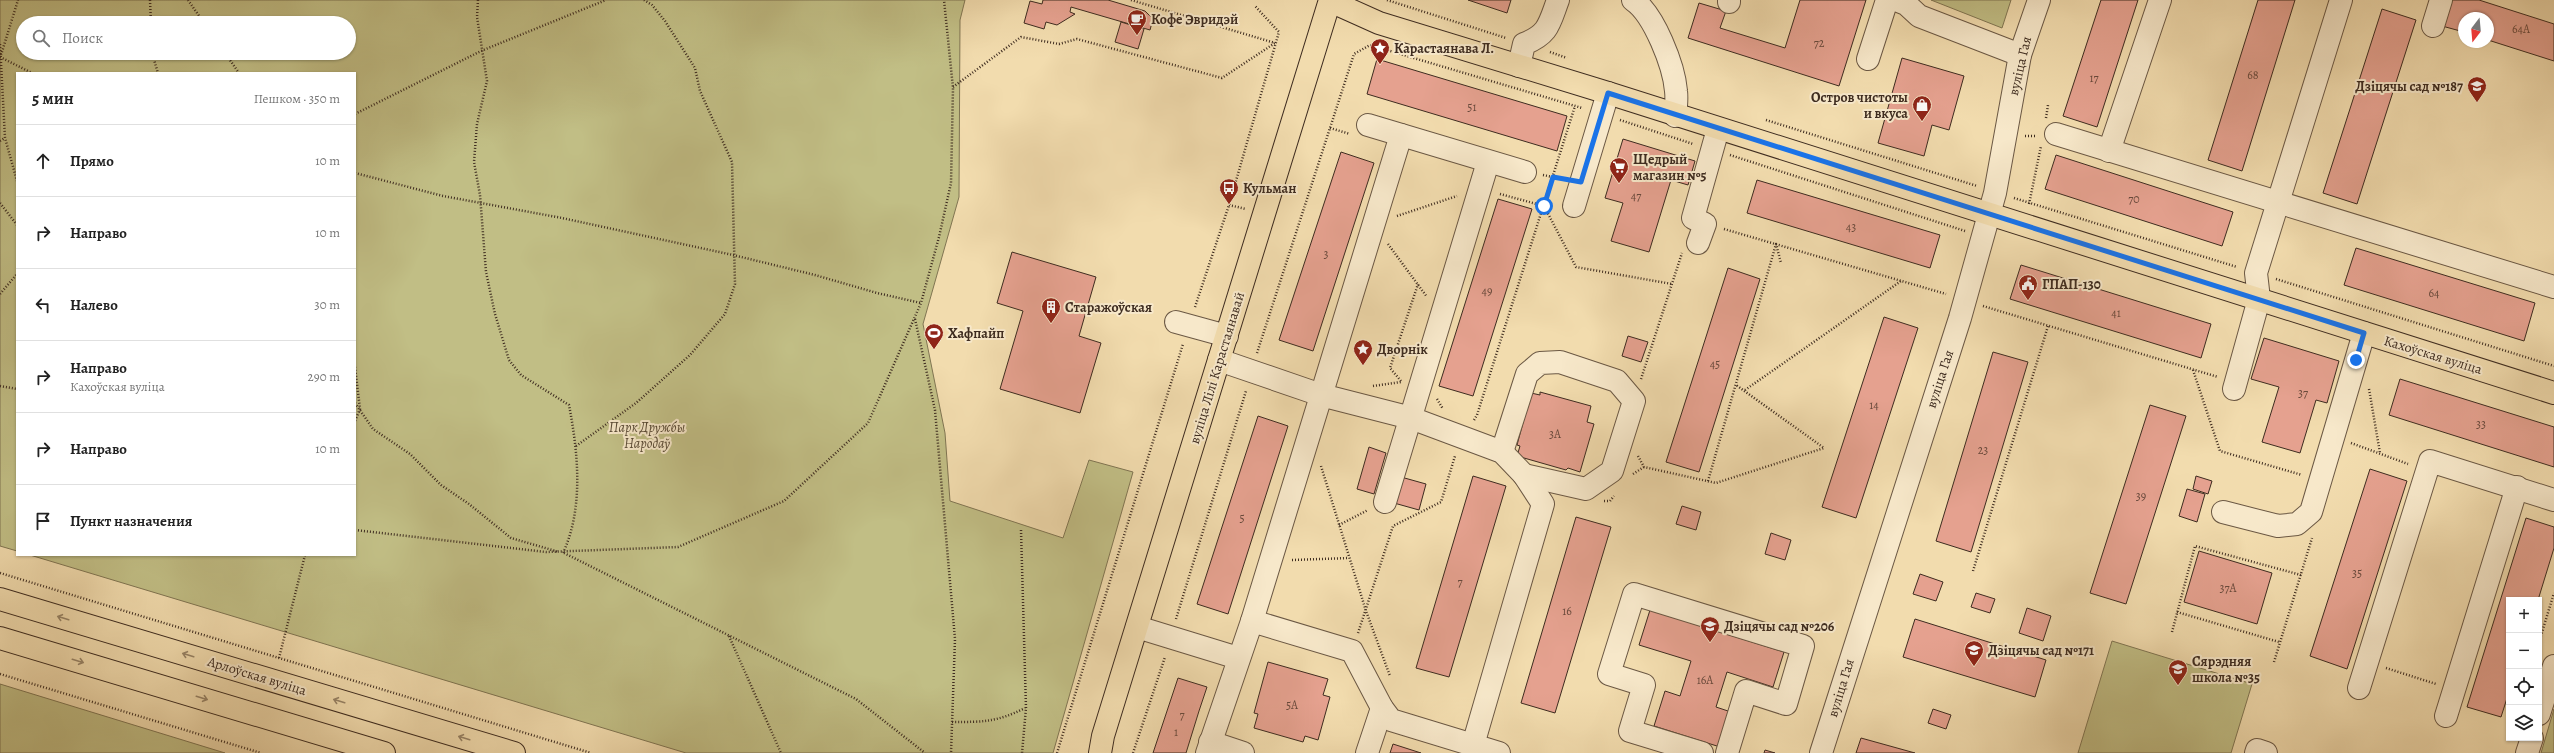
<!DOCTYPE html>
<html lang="ru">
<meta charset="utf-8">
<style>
:root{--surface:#fff;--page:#f6f6f6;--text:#222;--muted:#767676;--line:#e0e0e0}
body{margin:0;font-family:Alegreya,serif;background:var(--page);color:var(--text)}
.controls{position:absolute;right:12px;bottom:12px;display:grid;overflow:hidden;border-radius:0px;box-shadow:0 1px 3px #0004}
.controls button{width:36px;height:36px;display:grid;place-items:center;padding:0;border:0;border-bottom:1px solid var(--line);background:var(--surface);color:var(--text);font:20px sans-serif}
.compass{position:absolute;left:2458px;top:12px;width:36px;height:36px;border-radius:50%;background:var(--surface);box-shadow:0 1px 3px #0004;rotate:196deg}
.stop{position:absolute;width:12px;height:12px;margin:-9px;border:3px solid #1a73e8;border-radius:50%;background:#fff}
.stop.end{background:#1a73e8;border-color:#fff;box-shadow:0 1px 4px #0008}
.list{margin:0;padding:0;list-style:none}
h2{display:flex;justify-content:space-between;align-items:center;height:52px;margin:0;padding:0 16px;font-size:17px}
h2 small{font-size:13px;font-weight:400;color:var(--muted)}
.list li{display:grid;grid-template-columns:26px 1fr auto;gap:12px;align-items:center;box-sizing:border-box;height:72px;padding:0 16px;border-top:1px solid var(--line)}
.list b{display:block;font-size:15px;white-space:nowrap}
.list p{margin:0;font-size:13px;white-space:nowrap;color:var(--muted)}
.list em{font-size:13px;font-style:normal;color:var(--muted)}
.icon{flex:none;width:22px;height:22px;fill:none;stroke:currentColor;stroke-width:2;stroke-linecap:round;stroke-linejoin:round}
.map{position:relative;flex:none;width:2554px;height:753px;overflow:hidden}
.search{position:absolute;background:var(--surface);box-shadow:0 1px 3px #0004;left:16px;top:16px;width:340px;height:44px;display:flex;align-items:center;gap:10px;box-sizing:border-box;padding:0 14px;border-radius:22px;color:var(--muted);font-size:15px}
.panel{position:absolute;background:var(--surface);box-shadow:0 1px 3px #0004;left:16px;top:72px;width:340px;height:484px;border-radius:0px}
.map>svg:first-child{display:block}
.green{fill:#c1be85;stroke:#807552;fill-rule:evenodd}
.building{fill:#e5a18f;stroke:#3e2c20}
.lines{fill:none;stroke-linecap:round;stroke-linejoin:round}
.minor-casing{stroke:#6b5844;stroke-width:24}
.major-casing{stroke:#3e2c20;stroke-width:24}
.path{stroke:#3e2c20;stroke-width:2.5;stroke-dasharray:1 2;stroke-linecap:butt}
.minor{stroke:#f7e8ca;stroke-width:22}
.major{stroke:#f2dcae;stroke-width:22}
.oneway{stroke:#988467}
.route{stroke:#1a73e8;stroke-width:5}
.labels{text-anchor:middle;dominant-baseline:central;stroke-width:4;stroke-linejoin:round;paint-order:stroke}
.number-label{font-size:12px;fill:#68493c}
.poi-label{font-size:14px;font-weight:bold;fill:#3e2c20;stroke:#f7e8ca;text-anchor:start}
.street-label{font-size:14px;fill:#3e2c20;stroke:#f7e8ca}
.park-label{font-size:14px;font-style:italic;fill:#584934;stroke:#f7e8ca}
</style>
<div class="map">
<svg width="2554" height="753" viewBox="0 0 2554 753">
<rect width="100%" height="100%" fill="#f2dcae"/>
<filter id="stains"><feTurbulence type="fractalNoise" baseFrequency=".005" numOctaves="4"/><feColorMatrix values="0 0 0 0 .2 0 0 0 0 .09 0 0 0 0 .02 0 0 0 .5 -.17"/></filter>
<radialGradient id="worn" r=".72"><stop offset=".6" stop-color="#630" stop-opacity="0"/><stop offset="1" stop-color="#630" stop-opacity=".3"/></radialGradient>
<!-- green -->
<g class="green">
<path d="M0,0H965L960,20L959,197L923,324L945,433L950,501L1063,538L1089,460L1133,472L1053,753H686L30,555H355V73H17V551L0,546ZM23,23H349V53H23Z"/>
<path d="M1931,0H2011L2002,28Z"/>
<path d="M2112,641L2252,684L2231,753H2078Z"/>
<path d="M0,684L225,753H0Z"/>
<path d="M2554,709V753H2541Z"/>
</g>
<!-- building -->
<g class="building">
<path d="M1043,0H1108L1145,11L1153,19L1150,30L1071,7L1070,12L1075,14L1057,25L1046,22L1044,29L1024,23L1030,1L1042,4Z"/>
<path d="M1468,0H1511L1507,13Z"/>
<path d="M1800,0H1866L1839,86L1688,38L1699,3L1726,11L1720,28L1785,48Z"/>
<path d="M2101,0H2138L2097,127L2063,116Z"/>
<path d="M2258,0H2295L2242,171L2208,160Z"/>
<path d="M2450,0H2479L2554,24V61L2488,40V18H2464V32L2442,26Z"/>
<path d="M2382,9L2416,20L2357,204L2323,193Z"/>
<path d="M1121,22L1144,29L1138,49L1115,42Z"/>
<path d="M1902,58L1964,76L1949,130L1932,125L1924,156L1878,143Z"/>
<path d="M1377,59L1567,116L1557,151L1367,94Z"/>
<path d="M1623,139L1695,161L1688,185L1671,180L1649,252L1611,241L1623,203L1605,198Z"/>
<path d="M1341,152L1374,163L1313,351L1279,340Z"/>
<path d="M2056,155L2233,212L2222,246L2045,189Z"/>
<path d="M1757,180L1940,235L1930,268L1747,213Z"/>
<path d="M1498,199L1532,209L1473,396L1439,386Z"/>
<path d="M2356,248L2535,303L2524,341L2344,285Z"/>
<path d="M1012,252L1096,277L1079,336L1101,343L1080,413L1000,389L1023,311L997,303Z"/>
<path d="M2021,265L2211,324L2201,358L2010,299Z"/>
<path d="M1728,268L1760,279L1699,472L1666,462Z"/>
<path d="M1884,317L1918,328L1856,518L1822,507Z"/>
<path d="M1628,336L1648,342L1641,362L1622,356Z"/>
<path d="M2264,338L2339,361L2327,403L2316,400L2300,453L2262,442L2279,387L2251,379Z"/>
<path d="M1993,352L2028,362L1971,552L1936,541Z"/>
<path d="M2400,379L2554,427V467L2389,415Z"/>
<path d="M1540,392L1591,406L1587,422L1594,424L1580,472L1568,468L1566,470L1517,456L1520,446L1517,445L1531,393L1540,395Z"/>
<path d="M2150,405L2186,416L2126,604L2090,593Z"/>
<path d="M1258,416L1288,426L1228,614L1197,604Z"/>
<path d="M1369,447L1386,453L1374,494L1357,489Z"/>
<path d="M2370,469L2407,481L2347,669L2310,656Z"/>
<path d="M1473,476L1506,486L1449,677L1416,668Z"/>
<path d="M2196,476L2212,481L2208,494L2193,489Z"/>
<path d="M1401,477L1426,484L1419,510L1394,503Z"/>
<path d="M2187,489L2205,494L2197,522L2179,516Z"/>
<path d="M1682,506L1701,512L1696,530L1676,524Z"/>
<path d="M1576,517L1611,527L1555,713L1521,703Z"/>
<path d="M2526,518L2554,527V548L2538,600H2509V692L2501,717L2467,707Z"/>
<path d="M1771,533L1791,540L1785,560L1765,554Z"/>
<path d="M2199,551L2272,573L2257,624L2184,602Z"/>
<path d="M1920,574L1943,582L1936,601L1913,594Z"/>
<path d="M1976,593L1995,599L1990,613L1971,607Z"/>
<path d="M2027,608L2051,616L2043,641L2019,633Z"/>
<path d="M1650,610L1784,652L1773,687L1727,672L1716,707L1731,712L1720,747L1654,726L1665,691L1680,696L1691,661L1639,645Z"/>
<path d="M1915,619L2046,660L2035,697L1903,657Z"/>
<path d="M1268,662L1328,679L1323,695L1330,697L1318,740L1305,736L1303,742L1254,728L1258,714L1254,713Z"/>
<path d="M1178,678L1207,687L1199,711L1186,753H1153Z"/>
<path d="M1933,709L1951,715L1946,729L1928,723Z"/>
<path d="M1861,738L1915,753H1856Z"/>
<path d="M1393,744L1421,753H1390Z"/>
<path d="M1765,750L1775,753H1764Z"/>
</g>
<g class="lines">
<!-- minor casing -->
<g class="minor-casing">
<g id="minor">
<path d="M1633,0C1654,14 1674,66 1676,91C1677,99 1676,108 1675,116"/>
<path d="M1729,0V2"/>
<path d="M1896,0L1906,4L1919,16L2020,55"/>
<path d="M2433,26L2441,0"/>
<path d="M1868,59L1887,0"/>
<path d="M1519,66L1524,44C1549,34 1549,24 1558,0"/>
<path d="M1368,125L1525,172"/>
<path d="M2056,134L2554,287"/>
<path d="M2109,151L2160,0"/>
<path d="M1574,206L1608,93"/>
<path d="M1698,243L1705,224L1693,218L1718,129"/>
<path d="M1176,322L1227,336"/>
<path d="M1219,360L1321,395L1411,418L1502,452L1524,475L1543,504L1473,745L1499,753"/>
<path d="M2234,389L2259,299L2256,273L2341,0"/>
<path d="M1502,452L1527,374L1540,363L1560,362L1617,381L1634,401L1612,471L1586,489L1524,475"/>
<path d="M1385,502L1488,162"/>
<path d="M2223,512L2278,526L2297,524L2311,512L2364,333"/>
<path d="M1252,621L1401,135"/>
<path d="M1137,627L1238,658"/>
<path d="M2359,688L2430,461L2554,500"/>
<path d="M2539,714L2554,666"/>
<path d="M2446,716L2517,487"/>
<path d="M1210,742L1243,753"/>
<path d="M1207,753L1252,621L1352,651L1382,708L1391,720L1473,745"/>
<path d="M1367,753L1382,708"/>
<path d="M1702,753L1630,731L1644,685L1609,674L1634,594L1803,646L1786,704L1746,691L1727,753"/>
<path d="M1821,753L1960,318L1995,193L2020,55L2039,0"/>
<path d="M2256,753L2257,750L2266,753"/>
<path d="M2527,753L2532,738"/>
</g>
</g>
<!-- major casing -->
<g class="major-casing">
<g id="major">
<path d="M1330,1L1379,23L1608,93L2554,393"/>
<path d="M0,599L514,753"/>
<path d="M0,638L384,753"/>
<path d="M1100,753L1103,736L1330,0"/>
</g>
</g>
<!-- path -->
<g class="path">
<path d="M150,0L151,23"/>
<path d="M188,0L204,23"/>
<path d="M478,0L477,17L487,81L477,124L474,162L480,195L486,272L495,314L509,360L521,375L569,405C578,452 584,508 563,553"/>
<path d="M1131,0L1275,43"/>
<path d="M1387,0L1506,38"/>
<path d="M0,44L5,138L17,181"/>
<path d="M1550,52L1567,58"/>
<path d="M152,53L158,73"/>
<path d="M225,53L239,73"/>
<path d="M1,55L18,0"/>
<path d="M0,57L32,73"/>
<path d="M953,87L1021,37L1059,44L1077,39L1222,78L1275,43"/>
<path d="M355,114L481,51L606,0"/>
<path d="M2046,118L2048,105"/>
<path d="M1620,120L1693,144"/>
<path d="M1766,120L1977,186"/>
<path d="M1330,128L1350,134"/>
<path d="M2025,136H2036"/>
<path d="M0,141L5,138"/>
<path d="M1730,155L1965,231"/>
<path d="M355,173L443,196L562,218L733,255L815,275L877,293L921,303"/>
<path d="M1543,175L1562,179"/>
<path d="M1500,194L1544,206L1576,267L1672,284"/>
<path d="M2014,198L2237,267"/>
<path d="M0,203L17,225"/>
<path d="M2029,204L2041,146"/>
<path d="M1229,205L1246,209"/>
<path d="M1397,216L1457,196"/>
<path d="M1724,229L1946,294"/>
<path d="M1388,244L1427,297"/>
<path d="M2276,279L2554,366"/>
<path d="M0,294L17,274"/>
<path d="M1983,306L2218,377"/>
<path d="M1195,307L1229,205L1279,32L1255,6"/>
<path d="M915,319L935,410L955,639L951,753"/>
<path d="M1257,353L1354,54L1370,45L1582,108"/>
<path d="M355,367L360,409L355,421"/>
<path d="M2193,370L2220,451L2302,475"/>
<path d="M1641,379L1682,253"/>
<path d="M1401,381L1390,368L1418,284"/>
<path d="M0,386L17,389"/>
<path d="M1373,386L1401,382"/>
<path d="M2369,389L2380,453"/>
<path d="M1745,390L1901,281"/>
<path d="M1437,399L1443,409"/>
<path d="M355,403L373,429L410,454L441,485L469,504L511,538L559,552"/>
<path d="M1474,420L1477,415L1575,106"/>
<path d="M2351,443L2408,464"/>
<path d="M576,446L636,403L690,355L725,314L735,284L732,162L700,91L695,68L665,21L652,5L644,0"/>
<path d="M1638,456L1644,467L1716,483L1824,448L1736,385"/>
<path d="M1321,466L1366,611L1390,676"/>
<path d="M1633,474L1644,467"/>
<path d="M1708,481L1776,244L1781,263"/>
<path d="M1604,501H1610L1614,496"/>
<path d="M1339,525L1368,510"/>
<path d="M355,530L546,552L678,547L784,501L868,423L921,303L939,237L951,183L953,88L944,0"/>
<path d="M1021,530L1026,708L1022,753"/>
<path d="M564,553L856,699L925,753"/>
<path d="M1292,560L1349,558"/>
<path d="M1973,571L2048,326"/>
<path d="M0,573L591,753"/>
<path d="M2177,612L2279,642"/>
<path d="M1176,619L1246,391"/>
<path d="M2172,632L2195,546L2301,575"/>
<path d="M1358,633L1393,526L1441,502L1455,456"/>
<path d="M729,636L781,753"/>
<path d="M2539,642L2554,593"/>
<path d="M279,658L305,555"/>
<path d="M2274,662L2312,538"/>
<path d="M2386,668L2436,684"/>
<path d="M0,674L261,753"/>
<path d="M952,722C984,722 997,722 1025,708"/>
<path d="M1057,753L1183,344"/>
<path d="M1133,753L1165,657"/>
</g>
<!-- minor -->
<use href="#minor" class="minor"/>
<!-- major -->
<use href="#major" class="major"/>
</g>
<!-- one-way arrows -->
<defs><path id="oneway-shaft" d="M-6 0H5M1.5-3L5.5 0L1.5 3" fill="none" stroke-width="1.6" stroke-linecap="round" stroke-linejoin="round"/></defs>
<g class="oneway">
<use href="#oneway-shaft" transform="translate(63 618) rotate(-163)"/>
<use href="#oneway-shaft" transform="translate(188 655) rotate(-163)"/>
<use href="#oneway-shaft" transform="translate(78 661) rotate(17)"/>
<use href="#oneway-shaft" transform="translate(202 698) rotate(17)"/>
<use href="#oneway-shaft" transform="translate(339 701) rotate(-163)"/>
<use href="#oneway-shaft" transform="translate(464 738) rotate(-163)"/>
</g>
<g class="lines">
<!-- route -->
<path class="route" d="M1544,206L1553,177L1581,182L1608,93L2364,333L2356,360"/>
</g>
<!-- icons -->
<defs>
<g id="cafe-pin" transform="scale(1)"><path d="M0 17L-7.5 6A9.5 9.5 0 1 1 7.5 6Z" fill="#8f2418" stroke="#f7e8ca"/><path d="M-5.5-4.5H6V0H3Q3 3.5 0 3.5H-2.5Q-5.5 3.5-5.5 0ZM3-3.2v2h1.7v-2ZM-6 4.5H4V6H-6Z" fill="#fff"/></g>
<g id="sight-pin" transform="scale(1)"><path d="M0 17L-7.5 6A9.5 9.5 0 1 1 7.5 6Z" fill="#8f2418" stroke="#f7e8ca"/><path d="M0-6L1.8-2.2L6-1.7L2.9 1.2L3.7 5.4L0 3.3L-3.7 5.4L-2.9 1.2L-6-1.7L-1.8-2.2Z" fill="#fff"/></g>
<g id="school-pin" transform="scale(1)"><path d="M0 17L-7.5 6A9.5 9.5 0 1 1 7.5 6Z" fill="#8f2418" stroke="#f7e8ca"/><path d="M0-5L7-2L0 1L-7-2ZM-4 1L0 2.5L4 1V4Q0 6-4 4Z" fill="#fff"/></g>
<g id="shop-pin" transform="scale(1)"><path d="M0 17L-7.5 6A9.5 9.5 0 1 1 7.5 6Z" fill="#8f2418" stroke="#f7e8ca"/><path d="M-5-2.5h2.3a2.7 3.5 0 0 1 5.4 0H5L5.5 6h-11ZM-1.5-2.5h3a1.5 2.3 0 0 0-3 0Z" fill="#fff"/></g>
<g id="supermarket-pin" transform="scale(1)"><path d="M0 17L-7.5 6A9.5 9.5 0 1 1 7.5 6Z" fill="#8f2418" stroke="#f7e8ca"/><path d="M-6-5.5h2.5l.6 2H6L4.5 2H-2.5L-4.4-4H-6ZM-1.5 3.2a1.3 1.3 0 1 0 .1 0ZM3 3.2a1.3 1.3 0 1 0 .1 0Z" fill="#fff"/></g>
<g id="bus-pin" transform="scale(1)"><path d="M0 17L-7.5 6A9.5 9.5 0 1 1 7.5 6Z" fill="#8f2418" stroke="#f7e8ca"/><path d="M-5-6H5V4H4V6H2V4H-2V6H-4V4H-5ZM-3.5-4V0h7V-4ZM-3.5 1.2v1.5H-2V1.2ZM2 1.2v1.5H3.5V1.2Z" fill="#fff"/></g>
<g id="civic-pin" transform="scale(1)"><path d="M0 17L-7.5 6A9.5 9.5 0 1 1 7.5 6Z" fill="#8f2418" stroke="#f7e8ca"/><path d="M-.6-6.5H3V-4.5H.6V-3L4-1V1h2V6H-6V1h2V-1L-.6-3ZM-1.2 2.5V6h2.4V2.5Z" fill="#fff"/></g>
<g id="building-pin" transform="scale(1)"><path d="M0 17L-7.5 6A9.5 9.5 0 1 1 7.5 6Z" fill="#8f2418" stroke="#f7e8ca"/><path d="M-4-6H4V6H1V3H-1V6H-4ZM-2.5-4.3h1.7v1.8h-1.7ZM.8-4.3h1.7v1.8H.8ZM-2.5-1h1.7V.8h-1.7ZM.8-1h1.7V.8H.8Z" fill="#fff"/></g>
<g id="stadium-pin" transform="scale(1)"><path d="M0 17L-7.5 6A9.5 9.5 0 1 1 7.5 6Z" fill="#8f2418" stroke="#f7e8ca"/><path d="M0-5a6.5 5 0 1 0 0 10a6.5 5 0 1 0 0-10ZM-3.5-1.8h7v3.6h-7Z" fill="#fff"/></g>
</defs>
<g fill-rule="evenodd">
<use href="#cafe-pin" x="1137" y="19"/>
<use href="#sight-pin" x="1380" y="48"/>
<use href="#school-pin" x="2477" y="86"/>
<use href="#shop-pin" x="1922" y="105"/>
<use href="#supermarket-pin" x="1619" y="167"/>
<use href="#bus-pin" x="1229" y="188"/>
<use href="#civic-pin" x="2028" y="284"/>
<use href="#building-pin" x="1051" y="307"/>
<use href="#stadium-pin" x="934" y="333"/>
<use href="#sight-pin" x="1363" y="349"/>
<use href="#school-pin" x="1710" y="626"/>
<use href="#school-pin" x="1974" y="650"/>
<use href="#school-pin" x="2178" y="669"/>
</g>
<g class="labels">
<!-- number labels -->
<g class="number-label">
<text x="2521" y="29">64А</text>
<text x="1819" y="43">72</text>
<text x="2253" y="75">68</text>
<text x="2094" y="78">17</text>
<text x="1472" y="107">51</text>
<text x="1636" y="196">47</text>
<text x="2134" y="199">70</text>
<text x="1851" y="227">43</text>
<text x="1326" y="254">3</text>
<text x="1487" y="291">49</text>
<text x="2434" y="293">64</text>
<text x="2116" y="313">41</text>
<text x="1715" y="364">45</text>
<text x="2303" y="393">37</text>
<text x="1874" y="405">14</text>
<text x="2481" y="424">33</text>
<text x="1555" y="434">3А</text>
<text x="1983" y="450">23</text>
<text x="2141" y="496">39</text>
<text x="1242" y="518">5</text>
<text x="2357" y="573">35</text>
<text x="1460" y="582">7</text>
<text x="2228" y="588">37А</text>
<text x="1567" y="611">16</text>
<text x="1705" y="680">16А</text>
<text x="1292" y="705">5А</text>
<text x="1182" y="715">7</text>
<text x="1176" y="732">1</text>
</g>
<!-- poi labels -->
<g class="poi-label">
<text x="1151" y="19">Кофе Эвридэй</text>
<text x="1394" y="48">Карастаянава Л.</text>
<text x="2463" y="86" text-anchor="end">Дзіцячы сад №187</text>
<text x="1908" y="97" text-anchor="end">Остров чистоты<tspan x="1908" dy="16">и вкуса</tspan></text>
<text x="1633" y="159">Щедрый<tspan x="1633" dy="16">магазин №5</tspan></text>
<text x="1243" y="188">Кульман</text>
<text x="2042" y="284">ГПАП-130</text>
<text x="1065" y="307">Старажоўская</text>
<text x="948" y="333">Хафпайп</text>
<text x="1377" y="349">Дворнік</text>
<text x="1724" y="626">Дзіцячы сад №206</text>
<text x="1988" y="650">Дзіцячы сад №171</text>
<text x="2192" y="661">Сярэдняя<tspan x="2192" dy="16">школа №35</tspan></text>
</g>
<!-- street labels -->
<g class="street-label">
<text transform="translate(2020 66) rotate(-77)">вуліца Гая</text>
<text transform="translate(2433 355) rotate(17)">Кахоўская вуліца</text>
<text transform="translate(1217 368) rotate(-73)">вуліца Лілі Карастаянавай</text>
<text transform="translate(1940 379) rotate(-72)">вуліца Гая</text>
<text transform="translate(257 676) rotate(17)">Арлоўская вуліца</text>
<text transform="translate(1841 688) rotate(-73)">вуліца Гая</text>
</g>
<!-- park labels -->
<g class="park-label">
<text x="647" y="427">Парк Дружбы<tspan x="647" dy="16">Народаў</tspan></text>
</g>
</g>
<rect width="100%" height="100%" filter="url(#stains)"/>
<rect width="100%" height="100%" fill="url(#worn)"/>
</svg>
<div class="controls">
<button>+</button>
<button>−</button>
<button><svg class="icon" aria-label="locate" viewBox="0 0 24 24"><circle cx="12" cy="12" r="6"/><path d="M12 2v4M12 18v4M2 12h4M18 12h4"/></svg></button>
<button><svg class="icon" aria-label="layers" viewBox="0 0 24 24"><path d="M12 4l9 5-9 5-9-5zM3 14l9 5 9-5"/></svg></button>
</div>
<svg class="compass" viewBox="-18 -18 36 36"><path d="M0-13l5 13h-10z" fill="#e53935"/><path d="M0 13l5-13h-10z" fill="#767676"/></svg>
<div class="stop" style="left:1544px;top:206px"></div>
<div class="stop end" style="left:2356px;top:360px"></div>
<div class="search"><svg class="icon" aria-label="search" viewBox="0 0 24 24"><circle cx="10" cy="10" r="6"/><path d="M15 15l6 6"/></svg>Поиск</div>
<section class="panel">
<h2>5 мин<small>Пешком · 350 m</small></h2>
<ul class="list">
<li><svg class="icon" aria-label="ahead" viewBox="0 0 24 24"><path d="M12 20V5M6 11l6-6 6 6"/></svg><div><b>Прямо</b></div><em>10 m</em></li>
<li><svg class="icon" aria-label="right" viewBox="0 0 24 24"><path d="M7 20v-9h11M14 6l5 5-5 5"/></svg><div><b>Направо</b></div><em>10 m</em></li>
<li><svg class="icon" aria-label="left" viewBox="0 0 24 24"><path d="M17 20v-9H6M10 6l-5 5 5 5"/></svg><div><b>Налево</b></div><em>30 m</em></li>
<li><svg class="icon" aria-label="right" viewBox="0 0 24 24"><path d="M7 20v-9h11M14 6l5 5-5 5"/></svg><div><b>Направо</b><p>Кахоўская вуліца</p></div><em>290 m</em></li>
<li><svg class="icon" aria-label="right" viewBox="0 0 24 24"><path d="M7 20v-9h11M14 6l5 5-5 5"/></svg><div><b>Направо</b></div><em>10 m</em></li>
<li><svg class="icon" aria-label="arrive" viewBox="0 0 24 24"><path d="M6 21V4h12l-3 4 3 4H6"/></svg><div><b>Пункт назначения</b></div></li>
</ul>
</section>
</div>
